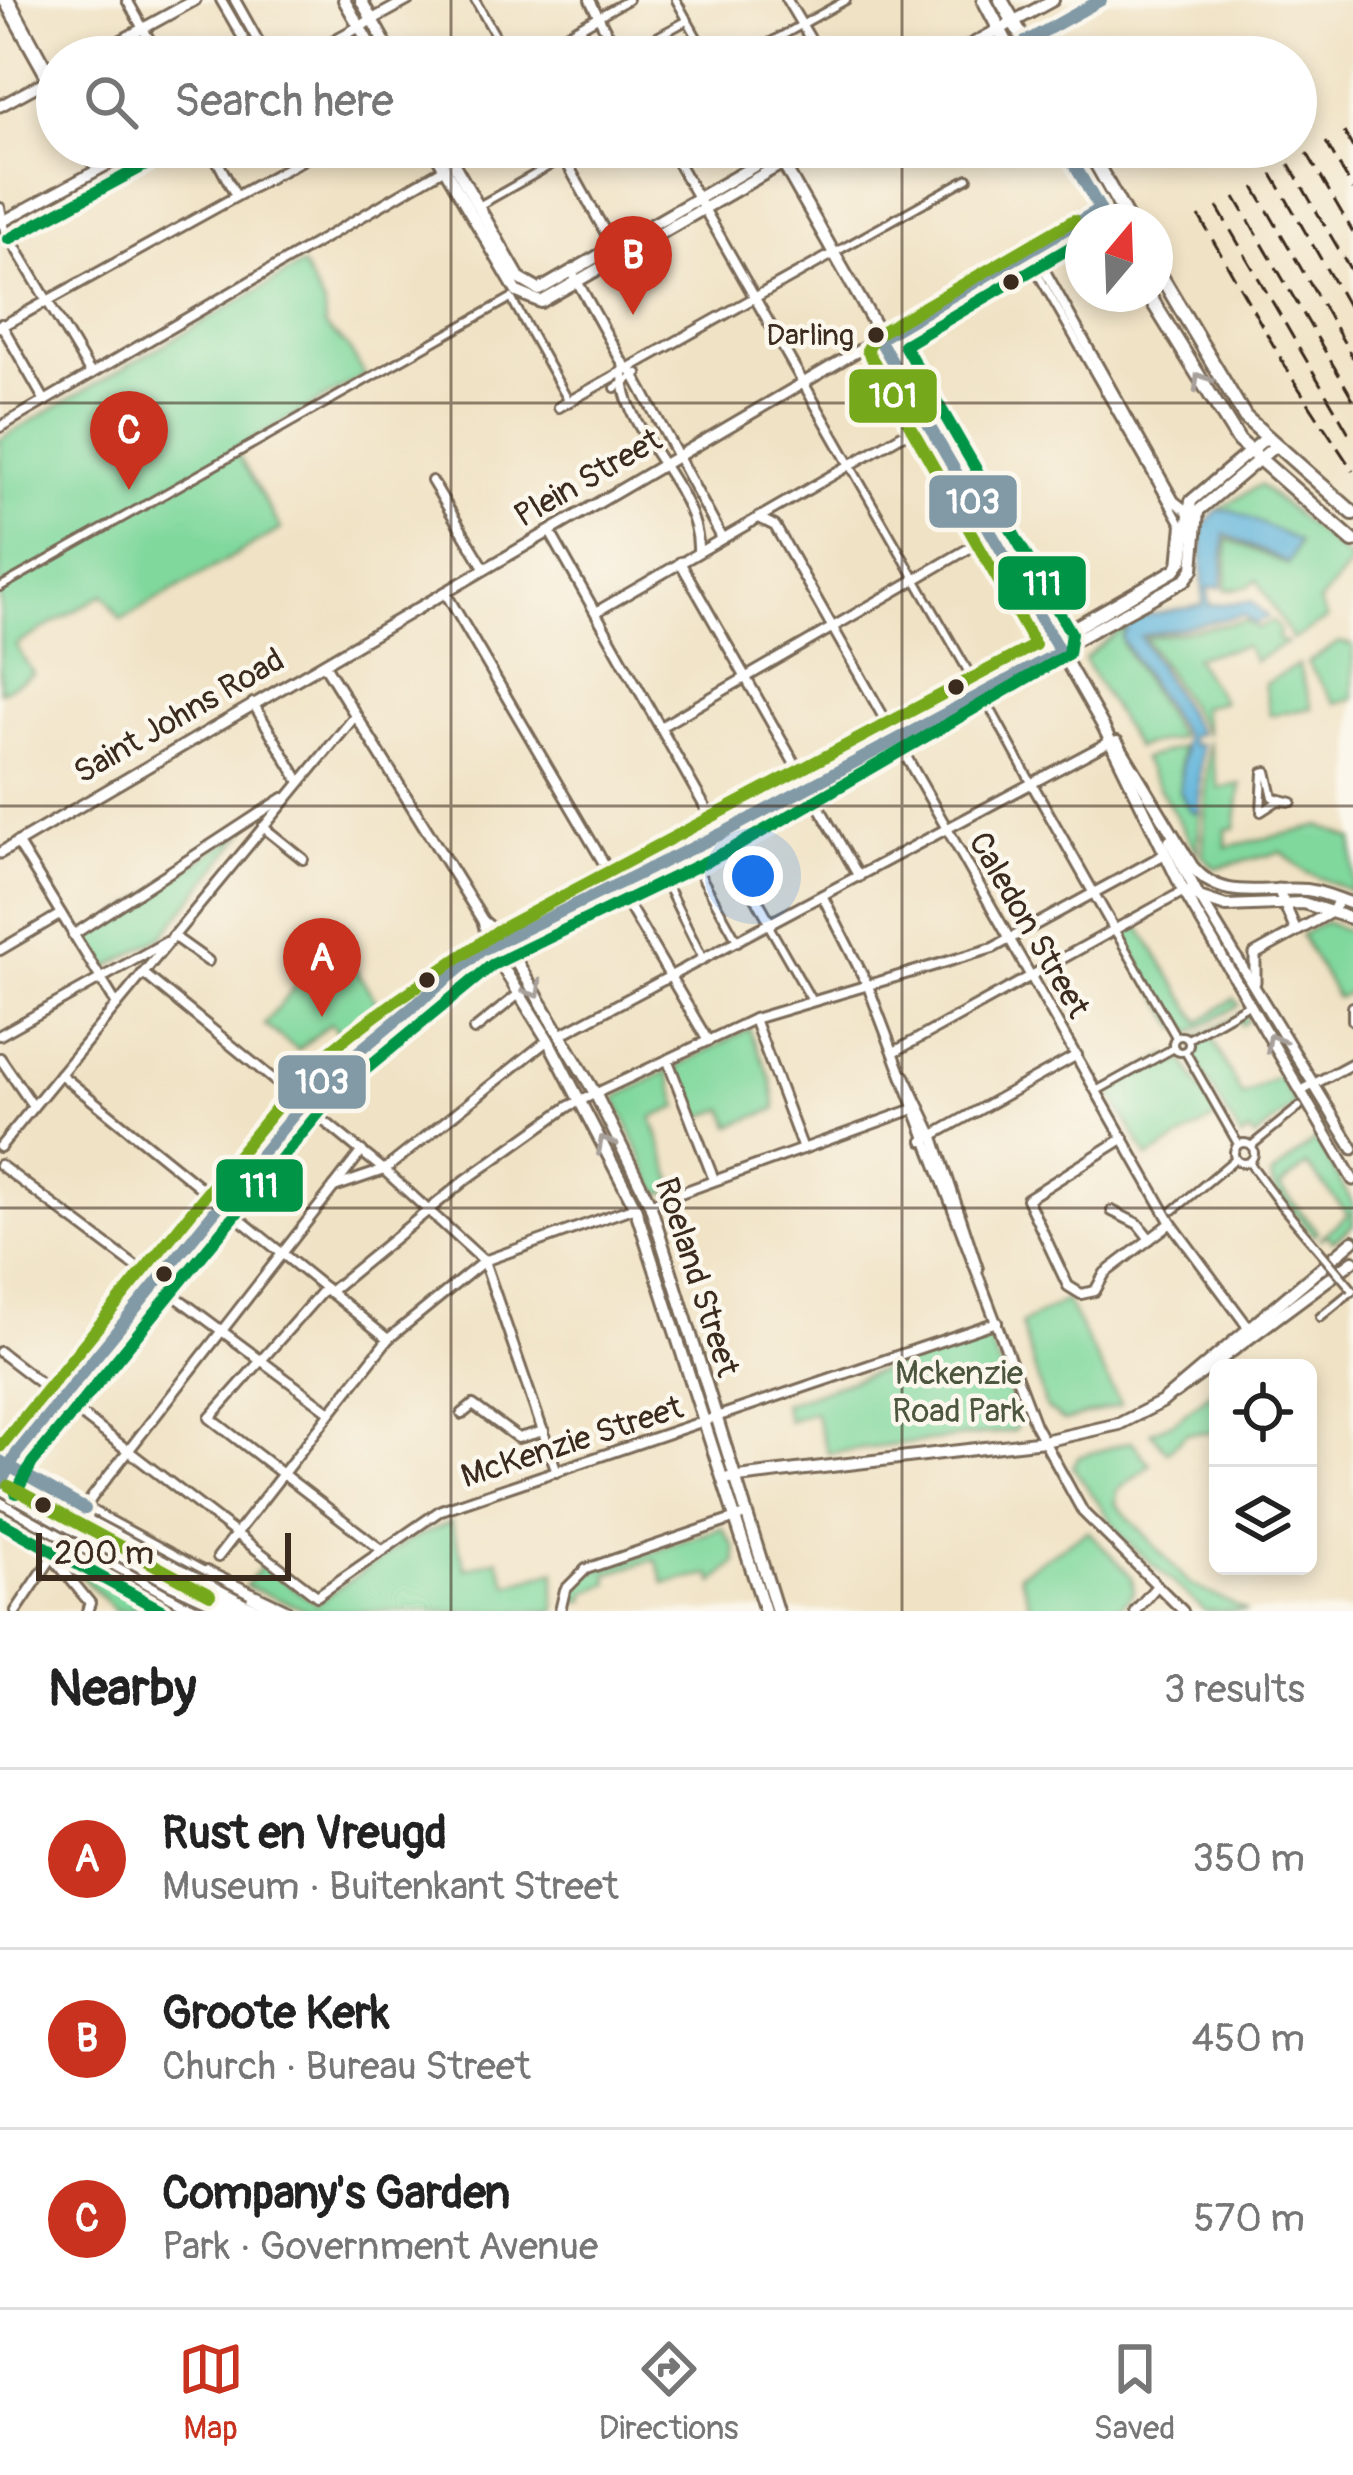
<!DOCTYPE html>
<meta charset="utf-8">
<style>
:root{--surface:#fff;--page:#f6f6f6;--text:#222;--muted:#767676;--line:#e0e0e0;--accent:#c8321e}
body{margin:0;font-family:Pangolin,sans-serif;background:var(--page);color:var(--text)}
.controls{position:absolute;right:36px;bottom:36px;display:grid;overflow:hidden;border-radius:18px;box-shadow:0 6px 18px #0003}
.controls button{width:108px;height:108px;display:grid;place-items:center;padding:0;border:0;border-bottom:3px solid var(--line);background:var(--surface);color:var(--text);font:60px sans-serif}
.compass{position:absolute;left:1065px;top:204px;width:108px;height:108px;border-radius:50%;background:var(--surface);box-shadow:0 6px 18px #0003;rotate:19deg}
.scale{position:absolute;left:36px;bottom:30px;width:255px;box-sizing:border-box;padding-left:12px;border:6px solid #3b2a1e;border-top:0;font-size:33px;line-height:42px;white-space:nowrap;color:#3b2a1e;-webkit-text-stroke:9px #fbf7ec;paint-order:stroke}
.you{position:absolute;left:753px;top:876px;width:42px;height:42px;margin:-30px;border:9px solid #fff;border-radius:50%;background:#1a73e8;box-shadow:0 0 0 18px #1a73e833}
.badge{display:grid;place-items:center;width:78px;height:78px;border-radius:50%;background:var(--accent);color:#fff;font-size:39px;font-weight:700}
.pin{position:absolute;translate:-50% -99px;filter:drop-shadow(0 3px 6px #0008)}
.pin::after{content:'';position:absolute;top:63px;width:42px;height:36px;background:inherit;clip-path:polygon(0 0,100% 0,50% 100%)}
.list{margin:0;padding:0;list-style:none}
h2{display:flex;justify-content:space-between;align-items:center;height:156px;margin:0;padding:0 48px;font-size:51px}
h2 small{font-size:39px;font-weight:400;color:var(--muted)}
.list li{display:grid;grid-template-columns:78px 1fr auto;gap:36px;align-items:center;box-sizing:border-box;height:180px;padding:0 48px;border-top:3px solid var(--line)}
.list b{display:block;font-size:45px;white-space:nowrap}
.list p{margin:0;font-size:39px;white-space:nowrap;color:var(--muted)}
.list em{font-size:39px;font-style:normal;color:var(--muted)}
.icon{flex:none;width:66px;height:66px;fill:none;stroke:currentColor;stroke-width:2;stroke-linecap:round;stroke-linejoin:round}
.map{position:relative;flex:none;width:1353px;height:1611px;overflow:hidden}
.search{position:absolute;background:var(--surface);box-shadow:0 6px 18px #0003;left:36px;right:36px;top:36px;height:132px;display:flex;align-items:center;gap:30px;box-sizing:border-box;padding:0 42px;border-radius:66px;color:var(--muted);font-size:45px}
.sheet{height:696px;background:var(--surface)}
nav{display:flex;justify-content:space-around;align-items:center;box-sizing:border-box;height:168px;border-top:3px solid var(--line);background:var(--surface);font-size:33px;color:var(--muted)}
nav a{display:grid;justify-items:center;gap:6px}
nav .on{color:var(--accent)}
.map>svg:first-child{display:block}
.green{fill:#80d89d;stroke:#5e815e;stroke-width:3}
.water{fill:#5eb4db;stroke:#4c6f7c;stroke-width:3}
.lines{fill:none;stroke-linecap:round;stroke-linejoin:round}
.tertiary-tunnel{stroke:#ccbda3;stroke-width:9;stroke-dasharray:9 4.5;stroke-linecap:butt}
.pedestrian-casing{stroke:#7a6a58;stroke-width:12}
.minor-casing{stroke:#7a6a58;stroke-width:14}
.tertiary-casing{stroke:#7a6a58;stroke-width:15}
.secondary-casing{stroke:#7a6a58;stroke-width:16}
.primary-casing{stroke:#7a6a58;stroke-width:18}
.pedestrian{stroke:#fff;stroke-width:6}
.minor{stroke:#fff;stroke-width:8}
.tertiary{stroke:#fff;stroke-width:9}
.secondary{stroke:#fff;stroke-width:10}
.primary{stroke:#fff;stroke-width:12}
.rail{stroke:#3b2a1e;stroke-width:3;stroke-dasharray:18 9;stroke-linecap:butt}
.pedestrian-bridge-casing{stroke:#7a6a58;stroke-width:12;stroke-linecap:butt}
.primary-bridge-casing{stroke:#7a6a58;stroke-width:18;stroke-linecap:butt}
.pedestrian-bridge{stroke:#fff;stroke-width:6}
.primary-bridge{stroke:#fff;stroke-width:12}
.bus-1-casing{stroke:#fbf7ec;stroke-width:21}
.bus-2-casing{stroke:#fbf7ec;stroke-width:21}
.bus-3-casing{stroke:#fbf7ec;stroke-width:21}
.bus-1{stroke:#829aa6;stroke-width:12}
.bus-2{stroke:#009447;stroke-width:12}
.bus-3{stroke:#76a81c;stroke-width:12}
.oneway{stroke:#a79f9a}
.grid{fill:none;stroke:#3b2a1e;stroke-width:3;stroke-opacity:0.55}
.bus-dot{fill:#3b2a1e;stroke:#fbf7ec;stroke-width:4.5}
.labels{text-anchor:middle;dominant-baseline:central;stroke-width:9;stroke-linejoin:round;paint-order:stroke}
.bus-label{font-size:30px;fill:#3b2a1e;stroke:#fbf7ec;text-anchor:end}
.street-label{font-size:33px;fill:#3b2a1e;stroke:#fbf7ec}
.park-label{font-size:33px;fill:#4c563e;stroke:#fbf7ec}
.line-badge{stroke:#fbf7ec;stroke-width:4.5}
.badge-label{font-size:33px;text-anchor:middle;font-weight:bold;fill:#fff}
</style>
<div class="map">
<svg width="1353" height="1611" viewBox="0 0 1353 1611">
<rect width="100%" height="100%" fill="#fbf7ec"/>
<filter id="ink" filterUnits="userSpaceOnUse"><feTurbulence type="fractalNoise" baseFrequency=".00833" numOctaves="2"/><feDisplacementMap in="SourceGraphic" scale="24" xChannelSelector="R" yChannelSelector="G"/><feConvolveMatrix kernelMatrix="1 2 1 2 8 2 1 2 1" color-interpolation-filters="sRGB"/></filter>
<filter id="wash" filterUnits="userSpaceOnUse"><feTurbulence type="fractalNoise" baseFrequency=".004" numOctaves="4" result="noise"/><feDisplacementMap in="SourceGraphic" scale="48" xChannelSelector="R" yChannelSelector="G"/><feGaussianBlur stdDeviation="2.7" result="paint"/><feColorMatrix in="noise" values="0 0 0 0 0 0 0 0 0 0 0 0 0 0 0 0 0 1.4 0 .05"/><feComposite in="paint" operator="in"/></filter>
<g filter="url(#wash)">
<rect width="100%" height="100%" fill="#f0e2c4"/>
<!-- green -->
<g class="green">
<path d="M302,265L324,306L325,326L347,346L365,375L235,450L281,529L121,620L104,594L16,645L33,674L0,692V439Z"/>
<path d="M1260,485L1353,562L1319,603L1327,619L1292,640L1257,579L1249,586L1226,590L1228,539L1288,565L1299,542L1232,510L1216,511Z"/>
<path d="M1245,621L1258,629L1273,621L1280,632L1277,639L1286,643L1254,661L1245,646L1194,657L1223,702L1201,707L1207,735L1145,638Z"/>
<path d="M1124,626L1122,644L1179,737C1165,743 1151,741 1136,748L1084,659Z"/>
<path d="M1339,642L1353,645V699L1335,703L1307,663Z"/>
<path d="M1298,665L1312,708L1270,715L1264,684Z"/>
<path d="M1208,740L1219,788L1241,784L1235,828L1226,829V847L1321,826L1353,839V892L1305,872L1282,852L1215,868L1203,856Z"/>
<path d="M1181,747L1180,792L1191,811L1199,813L1198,853L1142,759Z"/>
<path d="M247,829L163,936L103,970L84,938Z"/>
<path d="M1325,922L1353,933V992L1337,998L1301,935Z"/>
<path d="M1137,923L1200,1022L1234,998L1239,1005L1191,1033L1186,1025L1178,1029L1121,932Z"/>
<path d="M335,936L384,1014L348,1043L331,1023L298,1050L264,1025Z"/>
<path d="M1243,1013L1248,1021L1241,1025L1236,1019L1210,1034L1242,1096L1279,1076L1295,1105L1255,1138L1250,1132L1241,1138L1192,1054L1200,1049L1194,1039Z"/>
<path d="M749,1029L771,1079L776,1109L731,1126L725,1109L700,1117L677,1067Z"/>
<path d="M1167,1055L1173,1065L1183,1059L1217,1117L1148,1158L1108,1089Z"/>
<path d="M668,1071L679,1107L652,1118L676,1189L664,1194L656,1190L616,1098Z"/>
<path d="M1316,1139L1353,1204V1225L1333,1241L1327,1235L1318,1240L1348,1214L1307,1165L1280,1187L1317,1231L1313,1235L1275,1191L1270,1177Z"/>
<path d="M1066,1300L1121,1405L1064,1421L1046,1408L1021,1324Z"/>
<path d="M987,1334L1020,1420L1014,1431L828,1453L814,1412L788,1421L783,1404Z"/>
<path d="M1218,1387V1433H1187L1167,1452L1151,1432L1174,1422Z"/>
<path d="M1132,1441L1150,1465L1117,1491L1116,1504L1190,1584L1247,1611H1205L1124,1539L1073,1467L1078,1457Z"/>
<path d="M451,1522L466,1569L498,1559L508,1585L555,1571V1611H308L245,1586L262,1565L316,1604L407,1541Z"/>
<path d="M722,1528L735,1548L736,1563L714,1583L711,1575L664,1583L656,1559L607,1574L609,1583L585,1594L586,1600L572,1602L581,1577L591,1572Z"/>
<path d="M1088,1531L1132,1577L1134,1592L1116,1611H1032L1019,1574Z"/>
<path d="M71,1551H77L147,1590L131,1611H116L74,1569Z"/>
</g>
<!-- water -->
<path class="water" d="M1232,510L1298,541L1289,563L1225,534L1222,587L1208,588L1209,605L1251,601L1268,617L1255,624L1243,615L1140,636L1199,734L1190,736L1192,745L1201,744L1199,813L1192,812L1180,792L1184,737L1121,638L1134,618L1203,605L1202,529L1216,511Z"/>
</g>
<g filter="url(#ink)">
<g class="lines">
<!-- tertiary-tunnel -->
<g class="tertiary-tunnel">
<path d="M1044,242L1116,200"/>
<path d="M1051,254L1083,236"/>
</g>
<!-- pedestrian casing -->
<g class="pedestrian-casing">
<g id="pedestrian">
<path d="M475,0L507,56"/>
<path d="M676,0L708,57"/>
<path d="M599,16L628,0"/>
<path d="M624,55L688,20"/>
<path d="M744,57L846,0"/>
<path d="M759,147L762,152"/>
<path d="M482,204L583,147"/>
<path d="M834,253L968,178"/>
<path d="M1029,273L1039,276L1181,524L1177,566L1065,630L899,351Z"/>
<path d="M615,388L638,373"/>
<path d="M850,465L976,685"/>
<path d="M0,587L511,298L568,400"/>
<path d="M983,695L1032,784"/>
<path d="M1267,771L1273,797L1292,802L1278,801L1261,812L1263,772Z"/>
<path d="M687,851L738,942"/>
<path d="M657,866L703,959"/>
<path d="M769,926L812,1001"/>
<path d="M1114,929L1176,1037"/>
<circle cx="1181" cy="1044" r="8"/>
<path d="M1188,1039L1249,1004"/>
<path d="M1185,1051L1238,1144"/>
<path d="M1098,1090L1174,1048"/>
<circle cx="1244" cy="1153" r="10"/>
<path d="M1251,1146L1299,1107"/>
<path d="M1249,1162L1280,1204"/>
<path d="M1174,1210L1235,1159"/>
<path d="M1320,1317L1353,1290"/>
</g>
</g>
<!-- minor casing -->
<g class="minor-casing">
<g id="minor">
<path d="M3,0L57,97"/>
<path d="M10,0L57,86"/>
<path d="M127,0L159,57"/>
<path d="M221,0L254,57"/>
<path d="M235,0L267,57"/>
<path d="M590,0L619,57"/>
<path d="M787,0L821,57"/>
<path d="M528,57L599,16"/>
<path d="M84,147L97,170"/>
<path d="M210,147L236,196"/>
<path d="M558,147L614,248"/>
<path d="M669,147L850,465"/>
<path d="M0,208L5,230L91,374"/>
<path d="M1032,248L1174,501L1188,512"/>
<path d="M572,272L623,364"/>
<path d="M1,324L45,401"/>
<path d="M0,327L304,159L303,147"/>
<path d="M624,364C613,427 701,485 698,551"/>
<path d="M630,368L722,538"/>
<path d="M559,407L831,255"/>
<path d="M0,427L445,168"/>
<path d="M432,481L485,569"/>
<path d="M759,518L775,526L1171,1223L1251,1331"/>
<path d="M550,532L771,924"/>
<path d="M680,562L859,877"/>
<path d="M445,592L708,1041"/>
<path d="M596,612L926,421"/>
<path d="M253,703L300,782"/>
<path d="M662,726L992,535"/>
<path d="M1032,784L1114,929"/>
<path d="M263,827L303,859"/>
<path d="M17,842L117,1005"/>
<path d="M823,897L868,986L1035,1425L1083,1512L1183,1611"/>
<path d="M73,935L283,798"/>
<path d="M173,936L208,961"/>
<path d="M0,950L61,914"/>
<path d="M143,973L384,1170L484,1261L557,1472"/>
<path d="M1353,1007V1020"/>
<path d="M754,1019L803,1149"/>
<path d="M474,1030L519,994"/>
<path d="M562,1034L1111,741"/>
<path d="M0,1035L166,942"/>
<path d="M894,1052L1186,890"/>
<path d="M0,1058L33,1106"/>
<path d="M668,1061L714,1180"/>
<path d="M60,1074L388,1339"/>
<path d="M905,1076L934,1137L978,1269"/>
<path d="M1301,1091L1353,1063"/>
<path d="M1124,1138L1027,1199L1068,1286L1081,1294L1095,1291L1105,1273L1171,1223"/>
<path d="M923,1141L1077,1055"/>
<path d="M0,1147L356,715"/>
<path d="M0,1165L330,1412"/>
<path d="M334,1187L384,1170L548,1040"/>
<path d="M650,1204L911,1110"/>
<path d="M1112,1211L1138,1224L1150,1239"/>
<path d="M325,1288L210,1418L383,1551"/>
<path d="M329,1292L464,1181L569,1106L754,1019L993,948L1165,854"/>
<path d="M0,1352L317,1596L441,1510L997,1322"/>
<path d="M462,1414L473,1405L518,1438L544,1431"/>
<path d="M0,1461L206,1573"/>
<path d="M0,1502L189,1607"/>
<path d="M218,1557L388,1339L484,1261L635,1207"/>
<path d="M54,1559L90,1603L87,1611"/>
<path d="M16,1611L93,1496L362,1151"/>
<path d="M560,1611L565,1590L586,1569L745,1515"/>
<path d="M1135,1611L1156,1587"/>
</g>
</g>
<!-- tertiary casing -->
<g class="tertiary-casing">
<g id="tertiary">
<path d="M91,57L195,0"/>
<path d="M304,57L408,0"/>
<path d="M0,106L57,75"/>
<path d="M0,223L140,147"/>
<path d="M885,351L1051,254"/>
<path d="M324,664L483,921L502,937"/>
<path d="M0,853L1044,242"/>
<path d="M1278,889L1296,931"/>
<path d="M1184,892L1353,1180"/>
<path d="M1202,901L1353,1149"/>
<path d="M1255,982V954L1333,911L1339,899"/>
<path d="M425,1004L495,954"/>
<path d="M3,1480L17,1453L318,1085L489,945L483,921"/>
</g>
</g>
<!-- secondary casing -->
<g class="secondary-casing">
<g id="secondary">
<path d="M344,0L377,57"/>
<path d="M361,0L393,57"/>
<path d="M949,57L1053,0"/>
<path d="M991,57L1101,0"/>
<path d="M432,147L517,292L541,302L811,147"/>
<path d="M444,147L520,279L539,290L787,147"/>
<path d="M777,153L1103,726L1184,892L1226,906L1303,903L1353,919"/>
<path d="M1117,742L1192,866C1222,904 1266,886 1307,890C1323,892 1338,899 1353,904"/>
<path d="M875,745L1174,571L1183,559L1191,501L1266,438"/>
<path d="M1170,841L1200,899"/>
<path d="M502,937L596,1095L650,1204L777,1611"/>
<path d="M502,949L571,913"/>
<path d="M1175,1393L1353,1261"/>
<path d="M729,1478L1044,1441L1119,1424L1162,1402L1353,1241"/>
<path d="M765,1611L635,1207L548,1040L489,945L723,833L1185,580L1193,569L1198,511L1275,446"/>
</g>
</g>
<!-- primary casing -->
<g class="primary-casing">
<g id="primary">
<path d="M984,0L1014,57"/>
<path d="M1001,0L1034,57"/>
<path d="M1064,147L1107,222"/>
<path d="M1087,147L1129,222"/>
<path d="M1155,266L1245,417L1353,513"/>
<path d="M1148,294L1239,441L1353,541"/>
<path d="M206,1573L285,1611"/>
<path d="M244,1605L258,1611"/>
<path d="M188,1606L201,1611"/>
</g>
</g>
<!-- pedestrian -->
<use href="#pedestrian" class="pedestrian"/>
<!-- minor -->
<use href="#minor" class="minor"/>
<!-- tertiary -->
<use href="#tertiary" class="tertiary"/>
<!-- secondary -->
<use href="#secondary" class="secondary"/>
<!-- primary -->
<use href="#primary" class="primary"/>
<!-- rail -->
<g class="rail">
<path d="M1344,132L1353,148"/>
<path d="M1326,142L1353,190"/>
<path d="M1307,153L1353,232"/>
<path d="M1289,164L1353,274"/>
<path d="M1272,174L1353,315"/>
<path d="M1254,187L1353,358"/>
<path d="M1235,197L1353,399"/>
<path d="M1217,207L1353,440"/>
<path d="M1199,216L1294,381L1353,471"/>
</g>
<!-- pedestrian-bridge casing -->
<g class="pedestrian-bridge-casing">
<path id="pedestrian-bridge" d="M1280,1204L1352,1289"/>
</g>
<!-- primary-bridge casing -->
<g class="primary-bridge-casing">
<g id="primary-bridge">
<path d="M0,1475L244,1605"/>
<path d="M0,1487L170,1582L233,1611"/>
</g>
</g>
<!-- pedestrian-bridge -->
<use href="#pedestrian-bridge" class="pedestrian-bridge"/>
<!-- primary-bridge -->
<use href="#primary-bridge" class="primary-bridge"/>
<!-- bus-1 casing -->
<g class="bus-1-casing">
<g id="bus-1">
<path d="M1034,57L1025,42L1101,0"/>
<path d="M0,1461L85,1509"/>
<path d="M0,1484L17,1453L318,1085L482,950L723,833L1060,652L879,339L1100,209L1064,147"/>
</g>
</g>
<!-- bus-2 casing -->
<g class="bus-2-casing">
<g id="bus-2">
<path d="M9,239L149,163"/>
<path d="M16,1493L32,1463L331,1098L492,965L732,849L1068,654L1071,633L904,345L1083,240"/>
<path d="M0,1522L163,1611"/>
</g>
</g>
<!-- bus-3 casing -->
<g class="bus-3-casing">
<g id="bus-3">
<path d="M0,1447L304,1074C363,1019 433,977 499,930L1035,645L867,350L876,335L1074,220"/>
<path d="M9,1486L210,1595"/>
</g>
</g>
<!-- bus-1 -->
<use href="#bus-1" class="bus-1"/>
<!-- bus-2 -->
<use href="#bus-2" class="bus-2"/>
<!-- bus-3 -->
<use href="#bus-3" class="bus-3"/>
</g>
<!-- one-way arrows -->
<defs><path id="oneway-chevron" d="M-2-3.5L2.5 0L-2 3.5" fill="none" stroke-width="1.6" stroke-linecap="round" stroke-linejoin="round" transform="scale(3)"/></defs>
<g class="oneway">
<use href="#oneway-chevron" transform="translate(1201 381) rotate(-121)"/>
<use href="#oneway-chevron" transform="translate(534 990) rotate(58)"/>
<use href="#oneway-chevron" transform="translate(1274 1042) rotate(-119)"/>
<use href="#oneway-chevron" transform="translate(605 1144) rotate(-118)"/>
</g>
</g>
<!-- grid -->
<path class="grid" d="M451,0V57M902,0V57M451,147V1611M902,147V1611M0,403H1353M0,806H1353M0,1208H1353"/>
<!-- markers -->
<g class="bus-dot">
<circle cx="1011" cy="282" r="10"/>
<circle cx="876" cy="335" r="10"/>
<circle cx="956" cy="687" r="10"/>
<circle cx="427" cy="980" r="10"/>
<circle cx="164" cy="1274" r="10"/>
<circle cx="43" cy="1505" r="10"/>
</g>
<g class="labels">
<!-- bus labels -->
<g class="bus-label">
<text x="854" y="335">Darling</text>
</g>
<!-- street labels -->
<g class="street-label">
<text transform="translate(588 478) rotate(-30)">Plein Street</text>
<text transform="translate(179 716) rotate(-30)">Saint Johns Road</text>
<text transform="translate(1029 925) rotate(60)">Caledon Street</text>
<text transform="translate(697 1277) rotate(72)">Roeland Street</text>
<text transform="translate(572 1442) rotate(-18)">McKenzie Street</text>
</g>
<!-- park labels -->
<g class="park-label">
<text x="959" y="1373">Mckenzie<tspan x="959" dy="38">Road Park</tspan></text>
</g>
</g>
<g class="line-badge">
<rect x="847" y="367" width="92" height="58" rx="12" fill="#76a81c"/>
<rect x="927" y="473" width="92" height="57" rx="12" fill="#829aa6"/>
<rect x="996" y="554" width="92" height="58" rx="12" fill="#009447"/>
<rect x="276" y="1053" width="92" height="58" rx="12" fill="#829aa6"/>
<rect x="214" y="1157" width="91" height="57" rx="12" fill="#009447"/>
</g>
<g class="badge-label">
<text x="893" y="407">101</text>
<text x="973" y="513">103</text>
<text x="1042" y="595">111</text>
<text x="322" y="1093">103</text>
<text x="259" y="1197">111</text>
</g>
</svg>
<div class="controls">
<button><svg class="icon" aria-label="locate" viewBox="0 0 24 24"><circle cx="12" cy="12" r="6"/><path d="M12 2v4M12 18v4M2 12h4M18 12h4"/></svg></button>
<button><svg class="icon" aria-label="layers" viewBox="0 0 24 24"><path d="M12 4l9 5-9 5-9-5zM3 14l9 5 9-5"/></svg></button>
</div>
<svg class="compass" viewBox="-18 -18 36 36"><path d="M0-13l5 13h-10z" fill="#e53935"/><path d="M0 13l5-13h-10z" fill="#767676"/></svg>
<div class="scale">200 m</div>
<div class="you"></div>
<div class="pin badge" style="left:322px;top:1017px">A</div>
<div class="pin badge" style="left:633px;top:315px">B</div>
<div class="pin badge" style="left:129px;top:490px">C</div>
<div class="search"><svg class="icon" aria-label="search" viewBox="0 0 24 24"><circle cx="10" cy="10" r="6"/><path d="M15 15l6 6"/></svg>Search here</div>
</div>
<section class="sheet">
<h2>Nearby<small>3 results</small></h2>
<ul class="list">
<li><span class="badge">A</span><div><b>Rust en Vreugd</b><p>Museum · Buitenkant Street</p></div><em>350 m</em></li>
<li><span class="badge">B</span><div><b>Groote Kerk</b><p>Church · Bureau Street</p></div><em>450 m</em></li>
<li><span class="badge">C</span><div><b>Company's Garden</b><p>Park · Government Avenue</p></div><em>570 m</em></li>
</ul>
</section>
<nav>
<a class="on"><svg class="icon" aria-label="map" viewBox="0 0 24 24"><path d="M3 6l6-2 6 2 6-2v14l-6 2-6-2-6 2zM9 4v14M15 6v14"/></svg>Map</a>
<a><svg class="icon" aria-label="directions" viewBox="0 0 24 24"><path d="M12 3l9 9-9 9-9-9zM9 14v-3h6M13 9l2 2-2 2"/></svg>Directions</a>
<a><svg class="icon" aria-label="saved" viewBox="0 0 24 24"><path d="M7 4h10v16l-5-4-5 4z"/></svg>Saved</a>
</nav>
